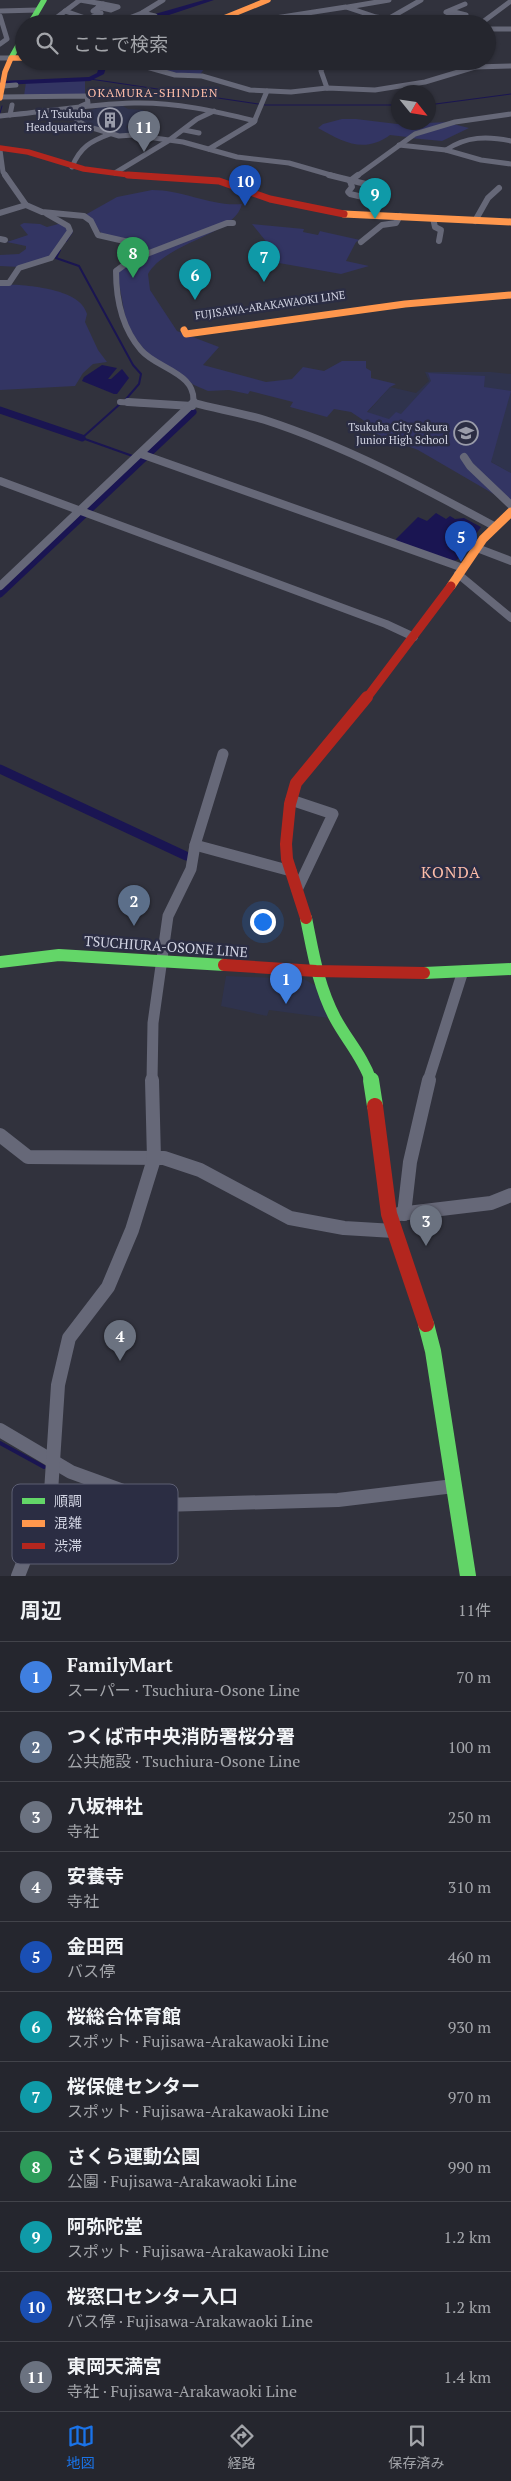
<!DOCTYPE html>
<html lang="ja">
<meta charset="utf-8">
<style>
:root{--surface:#25262e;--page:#2d2e36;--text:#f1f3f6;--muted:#a3a5aa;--line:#42434a;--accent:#1a73e8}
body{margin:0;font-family:"PT Serif","Noto Sans JP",serif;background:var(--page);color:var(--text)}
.compass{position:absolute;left:391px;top:85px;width:45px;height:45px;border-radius:50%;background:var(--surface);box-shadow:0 1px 4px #0004;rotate:120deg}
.you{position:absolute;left:262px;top:921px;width:18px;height:18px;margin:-12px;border:4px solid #fff;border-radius:50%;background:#1a73e8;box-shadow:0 0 0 8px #1a73e833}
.badge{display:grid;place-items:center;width:32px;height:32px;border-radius:50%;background:var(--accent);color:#fff;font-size:16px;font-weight:700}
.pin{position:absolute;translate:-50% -41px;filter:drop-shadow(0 1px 2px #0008)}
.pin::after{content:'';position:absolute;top:26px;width:18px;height:15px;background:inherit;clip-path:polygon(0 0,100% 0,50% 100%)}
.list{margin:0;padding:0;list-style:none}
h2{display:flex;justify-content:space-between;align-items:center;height:65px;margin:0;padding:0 20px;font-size:21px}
h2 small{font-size:16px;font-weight:400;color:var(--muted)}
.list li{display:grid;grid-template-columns:32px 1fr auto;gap:15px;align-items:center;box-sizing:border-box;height:70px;padding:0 20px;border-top:1px solid var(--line)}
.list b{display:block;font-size:19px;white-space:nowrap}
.list p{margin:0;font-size:16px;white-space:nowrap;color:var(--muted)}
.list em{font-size:16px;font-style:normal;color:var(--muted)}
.icon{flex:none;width:28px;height:28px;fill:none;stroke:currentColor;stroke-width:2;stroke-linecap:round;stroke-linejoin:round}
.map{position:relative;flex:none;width:511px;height:1576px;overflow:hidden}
.search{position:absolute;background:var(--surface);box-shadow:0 1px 4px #0004;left:15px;right:15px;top:15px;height:55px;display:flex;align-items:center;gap:12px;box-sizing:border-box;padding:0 18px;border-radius:28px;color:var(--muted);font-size:19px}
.sheet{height:835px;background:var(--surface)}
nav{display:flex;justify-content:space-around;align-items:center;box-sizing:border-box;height:70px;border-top:1px solid var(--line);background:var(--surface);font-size:14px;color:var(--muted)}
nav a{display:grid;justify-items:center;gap:2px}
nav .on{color:var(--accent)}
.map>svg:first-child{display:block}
.built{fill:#2f334d}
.green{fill:#333563}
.water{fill:#1a1552}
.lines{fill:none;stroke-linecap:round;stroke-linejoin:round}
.stream-far2{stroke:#1a1552;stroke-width:1}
.stream-far1{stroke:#1a1552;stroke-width:2}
.stream{stroke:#1a1552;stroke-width:4}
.canal-far1{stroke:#1a1552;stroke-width:7}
.canal{stroke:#1a1552;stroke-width:9}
.river{fill:#1a1552;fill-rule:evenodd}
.street-far4{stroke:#666878;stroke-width:5}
.street-far3{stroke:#666878;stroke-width:6}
.street-far2{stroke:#666878;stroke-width:8}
.street-far1{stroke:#666878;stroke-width:11}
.street{stroke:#666878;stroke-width:14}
.fast-far2{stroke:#63d668;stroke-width:5.5}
.fast-far1{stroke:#63d668;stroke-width:12}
.fast{stroke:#63d668;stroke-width:16}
.slow-far2{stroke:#ff974d;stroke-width:5.5}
.slow-far1{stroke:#ff974d;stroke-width:7}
.slow{stroke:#ff974d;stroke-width:9}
.jam-far4{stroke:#b3261e;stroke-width:5.5}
.jam-far3{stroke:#b3261e;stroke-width:7}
.jam-far2{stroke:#b3261e;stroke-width:9}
.jam-far1{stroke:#b3261e;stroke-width:12}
.jam{stroke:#b3261e;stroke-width:16}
.labels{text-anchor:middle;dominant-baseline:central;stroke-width:5;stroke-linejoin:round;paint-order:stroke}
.far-poi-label{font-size:11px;fill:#d3d5e4;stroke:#2b2d43;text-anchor:end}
.far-street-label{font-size:11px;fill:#d3d5e4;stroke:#2b2d43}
.far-neighbourhood-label{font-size:12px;letter-spacing:1px;fill:#febda9;stroke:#2b2d43}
.street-label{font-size:14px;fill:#d3d5e4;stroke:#2b2d43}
.quarter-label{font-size:16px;letter-spacing:1px;fill:#febda9;stroke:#2b2d43}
.key{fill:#2b2d43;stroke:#5d5f73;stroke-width:1}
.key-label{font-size:14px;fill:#d3d5e4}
</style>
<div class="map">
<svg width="511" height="1576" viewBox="0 0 511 1576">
<rect width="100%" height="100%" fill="#31323d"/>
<!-- built -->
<g class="built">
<path d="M123,106L128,109L144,110L126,127L148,135L119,136L87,126L77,118L83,112L101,107Z"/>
<path d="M425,372H491L511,374V473L488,460L467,456L367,413L390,387L416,393L429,381Z"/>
<path d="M226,976L304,979L316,986L329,1018L269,1010L267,1016L221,1006Z"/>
</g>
<!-- green -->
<g class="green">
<path d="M139,61H203L209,62L199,76L177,75L141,65Z"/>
<path d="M85,81V95L24,96L26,82Z"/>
<path d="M342,119H356L397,124L451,122L407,137L390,135C364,154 343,142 318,128L323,124Z"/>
<path d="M453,124L469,128L442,141L410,138Z"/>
<path d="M152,190C184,190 212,207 242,204C235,235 166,242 148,274L150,290L177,331L219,347L203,365L266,382L292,379L303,367L324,371L342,361H366V368L371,371V378L396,384L390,387L367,412L389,419L396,412L401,414L431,381L428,373L485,376L484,387L511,391L491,462L511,473V504L418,450L364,429L366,422L351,412L334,409L327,417L290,407L293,402L250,391L248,394L229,390L208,391L194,385L171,368L150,357L127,327L117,272L133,261L135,244L103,235L85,215L117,197Z"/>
<path d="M24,223L40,224L47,227L62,223L69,231L52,255L20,267L0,266V255L19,254L26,249V246L7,242L28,235L20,225Z"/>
<path d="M252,224L304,229L303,232L318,235L320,231L324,232L360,240L356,242L346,261L369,266L341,274L262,260L273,250Z"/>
<path d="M0,284C23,285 80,287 87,314L85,322L98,350L107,362L93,364L83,373L75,386L0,390Z"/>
</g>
<!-- water -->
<g class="water">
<path d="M102,365L117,368L108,379H111L122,369L129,378L117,394H114L82,381L84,377Z"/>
<path d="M436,513L446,519L450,516L455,519L464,518L481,527L457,560L452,561L397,542L396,539L418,517L427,521Z"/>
</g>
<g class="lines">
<!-- stream-far2 -->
<g class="stream-far2">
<path d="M90,79L265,105H398"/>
<path d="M428,105L511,94"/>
<path d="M0,113L2,106"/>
</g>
<!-- stream-far1 -->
<g class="stream-far1">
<path d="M66,241L72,232"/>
<path d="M60,250L56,258L79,266L133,365L141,374L139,384L126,399"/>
<path d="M120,404L82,438L141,459"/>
</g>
<!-- stream -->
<path class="stream" d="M0,1443L44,1467"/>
<!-- canal-far1 -->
<g class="canal-far1">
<path d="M0,410L82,438"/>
<path d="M0,594L193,412"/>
</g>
<!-- canal -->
<path class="canal" d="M0,769L186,856"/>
<!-- river -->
<g class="river">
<path d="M204,0H214L142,24H133L155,14Z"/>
<path d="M101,61H108L104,74L90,81L0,85V81L89,77L97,73Z"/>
</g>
<!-- street-far4 -->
<g class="street-far4">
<path d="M98,7L111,10L118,7L103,4"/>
<path d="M348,7L389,0"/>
<path d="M0,11L38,10"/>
<path d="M65,11L88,19L101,13L93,11L103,4L80,0"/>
<path d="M450,11L466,15L455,17"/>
<path d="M142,13L155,16"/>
<path d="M0,16L7,39L0,44"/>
<path d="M56,18L72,24"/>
<path d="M388,19L421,0"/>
<path d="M48,24L80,0"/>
<path d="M114,24L142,13L163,0"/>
<path d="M217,24L269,19L346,7L376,17L421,24"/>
<path d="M451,24L454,16L446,12L465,4"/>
<path d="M480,24L511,1"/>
<path d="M487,29H511"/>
<path d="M0,58H11"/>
<path d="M138,61L136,64L175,75L202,76L250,90L291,92L327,88L375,90L425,82L475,67L511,66"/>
<path d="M324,61L321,71L327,88"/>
<path d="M3,86L16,85"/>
<path d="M0,97L87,96L88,103L81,106"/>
<path d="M56,111L75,118L86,126L119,136L133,135L183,142L237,157L289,163L334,176"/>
<path d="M10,115L12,105"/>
<path d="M0,116C45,112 89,104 134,103C175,102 215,111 255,121"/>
<path d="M184,130L199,133"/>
<path d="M511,141C488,136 466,136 446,150L481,160L511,164"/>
<path d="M399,145L446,150"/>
<path d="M209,149L254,122L267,91"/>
<path d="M0,150L3,172L6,176"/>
<path d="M72,167C80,147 91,141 110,134"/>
<path d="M115,173L168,141L197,119L214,111"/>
<path d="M357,176L415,134L455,122L511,114"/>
</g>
<!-- street-far3 -->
<g class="street-far3">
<path d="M5,175L26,205L42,212L84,216L91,221L98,235L133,243L136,259"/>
<path d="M329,175L386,189"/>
<path d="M350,181L358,175"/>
<path d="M350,181L352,187L348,192L350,194L380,201L376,214"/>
<path d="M0,213L26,205"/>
<path d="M433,218L435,227L441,230L439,241"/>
<path d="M475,221L488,198L499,188"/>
<path d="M0,239L5,240"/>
<path d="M361,242L382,225L396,223L400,216"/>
<path d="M0,283H9L19,268L51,258L70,231L68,226L47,214"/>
<path d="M120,402L151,404"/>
<path d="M194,403L197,404"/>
<path d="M193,404C198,373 157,369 141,350C122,328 116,299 116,271L131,260L227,223H233"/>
</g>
<!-- street-far2 -->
<g class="street-far2">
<path d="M128,402L192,406"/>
<path d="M194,403C217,409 242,413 265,420C345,446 420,486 494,526"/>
<path d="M141,454L463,568"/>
<path d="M464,457L470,466L511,505"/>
<path d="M0,481L386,624L414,637"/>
<path d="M477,548L511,561"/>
<path d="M458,574L511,618"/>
<path d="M0,586L194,402"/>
</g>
<!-- street-far1 -->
<g class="street-far1">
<path d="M291,800L333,814L297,890"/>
<path d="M195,845L291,871"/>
<path d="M152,1081L153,1023L168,916L191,869L195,845L223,754"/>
<path d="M428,1081L463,971"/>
</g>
<!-- street -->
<g class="street">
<path d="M0,1135L28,1157L164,1158L200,1170L290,1218L344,1228L394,1231"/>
<path d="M399,1214L491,1203L511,1195"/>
<path d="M404,1214L410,1162L429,1080"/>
<path d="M0,1430L71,1472L162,1505L338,1500L454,1486"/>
<path d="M18,1576L51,1492L58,1385L69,1338L108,1287L132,1230L154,1159L152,1080"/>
</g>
<!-- fast-far2 -->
<g class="fast-far2">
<path d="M30,24L44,0"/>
<path d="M11,58L24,35"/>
</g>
<!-- fast-far1 -->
<g class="fast-far1">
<path d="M306,918C313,952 318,986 335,1018C346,1039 363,1057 371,1081"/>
<path d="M0,962L59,955L224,965"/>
<path d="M424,973L511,969"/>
</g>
<!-- fast -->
<g class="fast">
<path d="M371,1080L375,1106"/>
<path d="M426,1324L433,1351L468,1576"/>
</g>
<!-- slow-far2 -->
<g class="slow-far2">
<path d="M209,24L268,0"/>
<path d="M0,98L5,72L11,58H24"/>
</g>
<!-- slow-far1 -->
<g class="slow-far1">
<path d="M344,214L511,222"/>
<path d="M184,330L186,334L405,304L511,295"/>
</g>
<!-- slow -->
<path class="slow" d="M451,586L483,539L511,512"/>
<!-- jam-far4 -->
<path class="jam-far4" d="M0,148L28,152L84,169L137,176"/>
<!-- jam-far3 -->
<path class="jam-far3" d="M128,175L219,181L270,199L344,214"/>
<!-- jam-far2 -->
<path class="jam-far2" d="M366,699L451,586"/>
<!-- jam-far1 -->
<g class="jam-far1">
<path d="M306,918L287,859L286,844L290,804L296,783L367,697"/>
<path d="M224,965L316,971L424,973"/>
</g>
<!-- jam -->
<path class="jam" d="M375,1106L389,1214L426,1324"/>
</g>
<!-- icons -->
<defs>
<g id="building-ring" transform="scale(1.25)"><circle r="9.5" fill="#2b2d43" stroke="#9a9caa" stroke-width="1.5"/><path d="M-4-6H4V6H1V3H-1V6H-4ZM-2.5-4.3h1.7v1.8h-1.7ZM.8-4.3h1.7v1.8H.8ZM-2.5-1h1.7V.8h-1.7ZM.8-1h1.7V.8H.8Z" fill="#9a9caa"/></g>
<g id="school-ring" transform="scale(1.25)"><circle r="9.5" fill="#2b2d43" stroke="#9a9caa" stroke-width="1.5"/><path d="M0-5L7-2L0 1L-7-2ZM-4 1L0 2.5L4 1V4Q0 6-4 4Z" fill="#9a9caa"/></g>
</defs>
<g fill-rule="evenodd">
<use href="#building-ring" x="110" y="120"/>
<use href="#school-ring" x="466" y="433"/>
</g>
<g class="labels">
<!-- far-poi labels -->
<g class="far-poi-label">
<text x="92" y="114">JA Tsukuba<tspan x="92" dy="13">Headquarters</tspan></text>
<text x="448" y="427">Tsukuba City Sakura<tspan x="448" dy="13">Junior High School</tspan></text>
</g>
<!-- far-street labels -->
<g class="far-street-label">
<text transform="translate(270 305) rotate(-8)">FUJISAWA-ARAKAWAOKI LINE</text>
</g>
<!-- far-neighbourhood labels -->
<g class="far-neighbourhood-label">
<text x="153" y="92">OKAMURA-SHINDEN</text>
</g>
<!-- street labels -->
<g class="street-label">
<text transform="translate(166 946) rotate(4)">TSUCHIURA-OSONE LINE</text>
</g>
<!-- quarter labels -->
<g class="quarter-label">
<text x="451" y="872">KONDA</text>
</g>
</g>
<!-- legend -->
<rect x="12" y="1484" width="166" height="80" rx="8" class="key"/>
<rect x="22" y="1498" width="23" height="6" fill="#63d668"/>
<rect x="22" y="1520" width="23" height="7" fill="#ff974d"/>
<rect x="22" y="1543" width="23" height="6" fill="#b3261e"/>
<g class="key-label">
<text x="54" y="1506">順調</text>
<text x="54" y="1528">混雑</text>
<text x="54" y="1551">渋滞</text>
</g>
</svg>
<svg class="compass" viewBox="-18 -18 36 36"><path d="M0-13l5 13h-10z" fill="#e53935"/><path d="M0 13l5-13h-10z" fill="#a3a5aa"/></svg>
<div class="you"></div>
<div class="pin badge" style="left:286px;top:1004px;background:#3f7fe0">1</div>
<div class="pin badge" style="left:134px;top:926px;background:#5c6f8a">2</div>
<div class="pin badge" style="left:426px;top:1246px;background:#6b7280">3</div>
<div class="pin badge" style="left:120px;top:1361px;background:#6b7280">4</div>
<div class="pin badge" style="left:461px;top:562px;background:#1a4fb4">5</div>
<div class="pin badge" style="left:195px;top:300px;background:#0f9aa8">6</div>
<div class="pin badge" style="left:264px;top:282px;background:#0f9aa8">7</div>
<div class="pin badge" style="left:133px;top:278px;background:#2e9e5b">8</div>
<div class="pin badge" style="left:375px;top:219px;background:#0f9aa8">9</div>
<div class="pin badge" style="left:245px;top:206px;background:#1a4fb4">10</div>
<div class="pin badge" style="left:144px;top:152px;background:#6b7280">11</div>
<div class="search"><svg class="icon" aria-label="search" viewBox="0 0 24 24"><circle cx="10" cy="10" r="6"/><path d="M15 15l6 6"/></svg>ここで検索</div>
</div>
<section class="sheet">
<h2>周辺<small>11件</small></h2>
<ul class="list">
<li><span class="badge" style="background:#3f7fe0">1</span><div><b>FamilyMart</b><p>スーパー · Tsuchiura-Osone Line</p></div><em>70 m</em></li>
<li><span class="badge" style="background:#5c6f8a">2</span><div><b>つくば市中央消防署桜分署</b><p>公共施設 · Tsuchiura-Osone Line</p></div><em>100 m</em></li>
<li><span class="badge" style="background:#6b7280">3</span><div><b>八坂神社</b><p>寺社</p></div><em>250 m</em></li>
<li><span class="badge" style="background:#6b7280">4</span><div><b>安養寺</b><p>寺社</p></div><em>310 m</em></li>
<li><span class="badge" style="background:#1a4fb4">5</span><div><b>金田西</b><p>バス停</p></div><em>460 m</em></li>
<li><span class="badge" style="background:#0f9aa8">6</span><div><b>桜総合体育館</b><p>スポット · Fujisawa-Arakawaoki Line</p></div><em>930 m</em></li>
<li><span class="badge" style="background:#0f9aa8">7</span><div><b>桜保健センター</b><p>スポット · Fujisawa-Arakawaoki Line</p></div><em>970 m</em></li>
<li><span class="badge" style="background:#2e9e5b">8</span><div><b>さくら運動公園</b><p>公園 · Fujisawa-Arakawaoki Line</p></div><em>990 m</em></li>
<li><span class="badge" style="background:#0f9aa8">9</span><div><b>阿弥陀堂</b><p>スポット · Fujisawa-Arakawaoki Line</p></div><em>1.2 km</em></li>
<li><span class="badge" style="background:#1a4fb4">10</span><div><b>桜窓口センター入口</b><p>バス停 · Fujisawa-Arakawaoki Line</p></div><em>1.2 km</em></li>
<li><span class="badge" style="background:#6b7280">11</span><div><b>東岡天満宮</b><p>寺社 · Fujisawa-Arakawaoki Line</p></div><em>1.4 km</em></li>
</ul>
</section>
<nav>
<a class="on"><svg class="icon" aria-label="map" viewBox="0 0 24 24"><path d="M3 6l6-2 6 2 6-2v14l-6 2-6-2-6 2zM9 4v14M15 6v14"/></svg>地図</a>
<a><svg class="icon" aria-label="directions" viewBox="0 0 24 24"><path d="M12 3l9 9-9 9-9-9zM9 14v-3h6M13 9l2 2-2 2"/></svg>経路</a>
<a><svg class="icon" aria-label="saved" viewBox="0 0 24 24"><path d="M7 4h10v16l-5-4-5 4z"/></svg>保存済み</a>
</nav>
